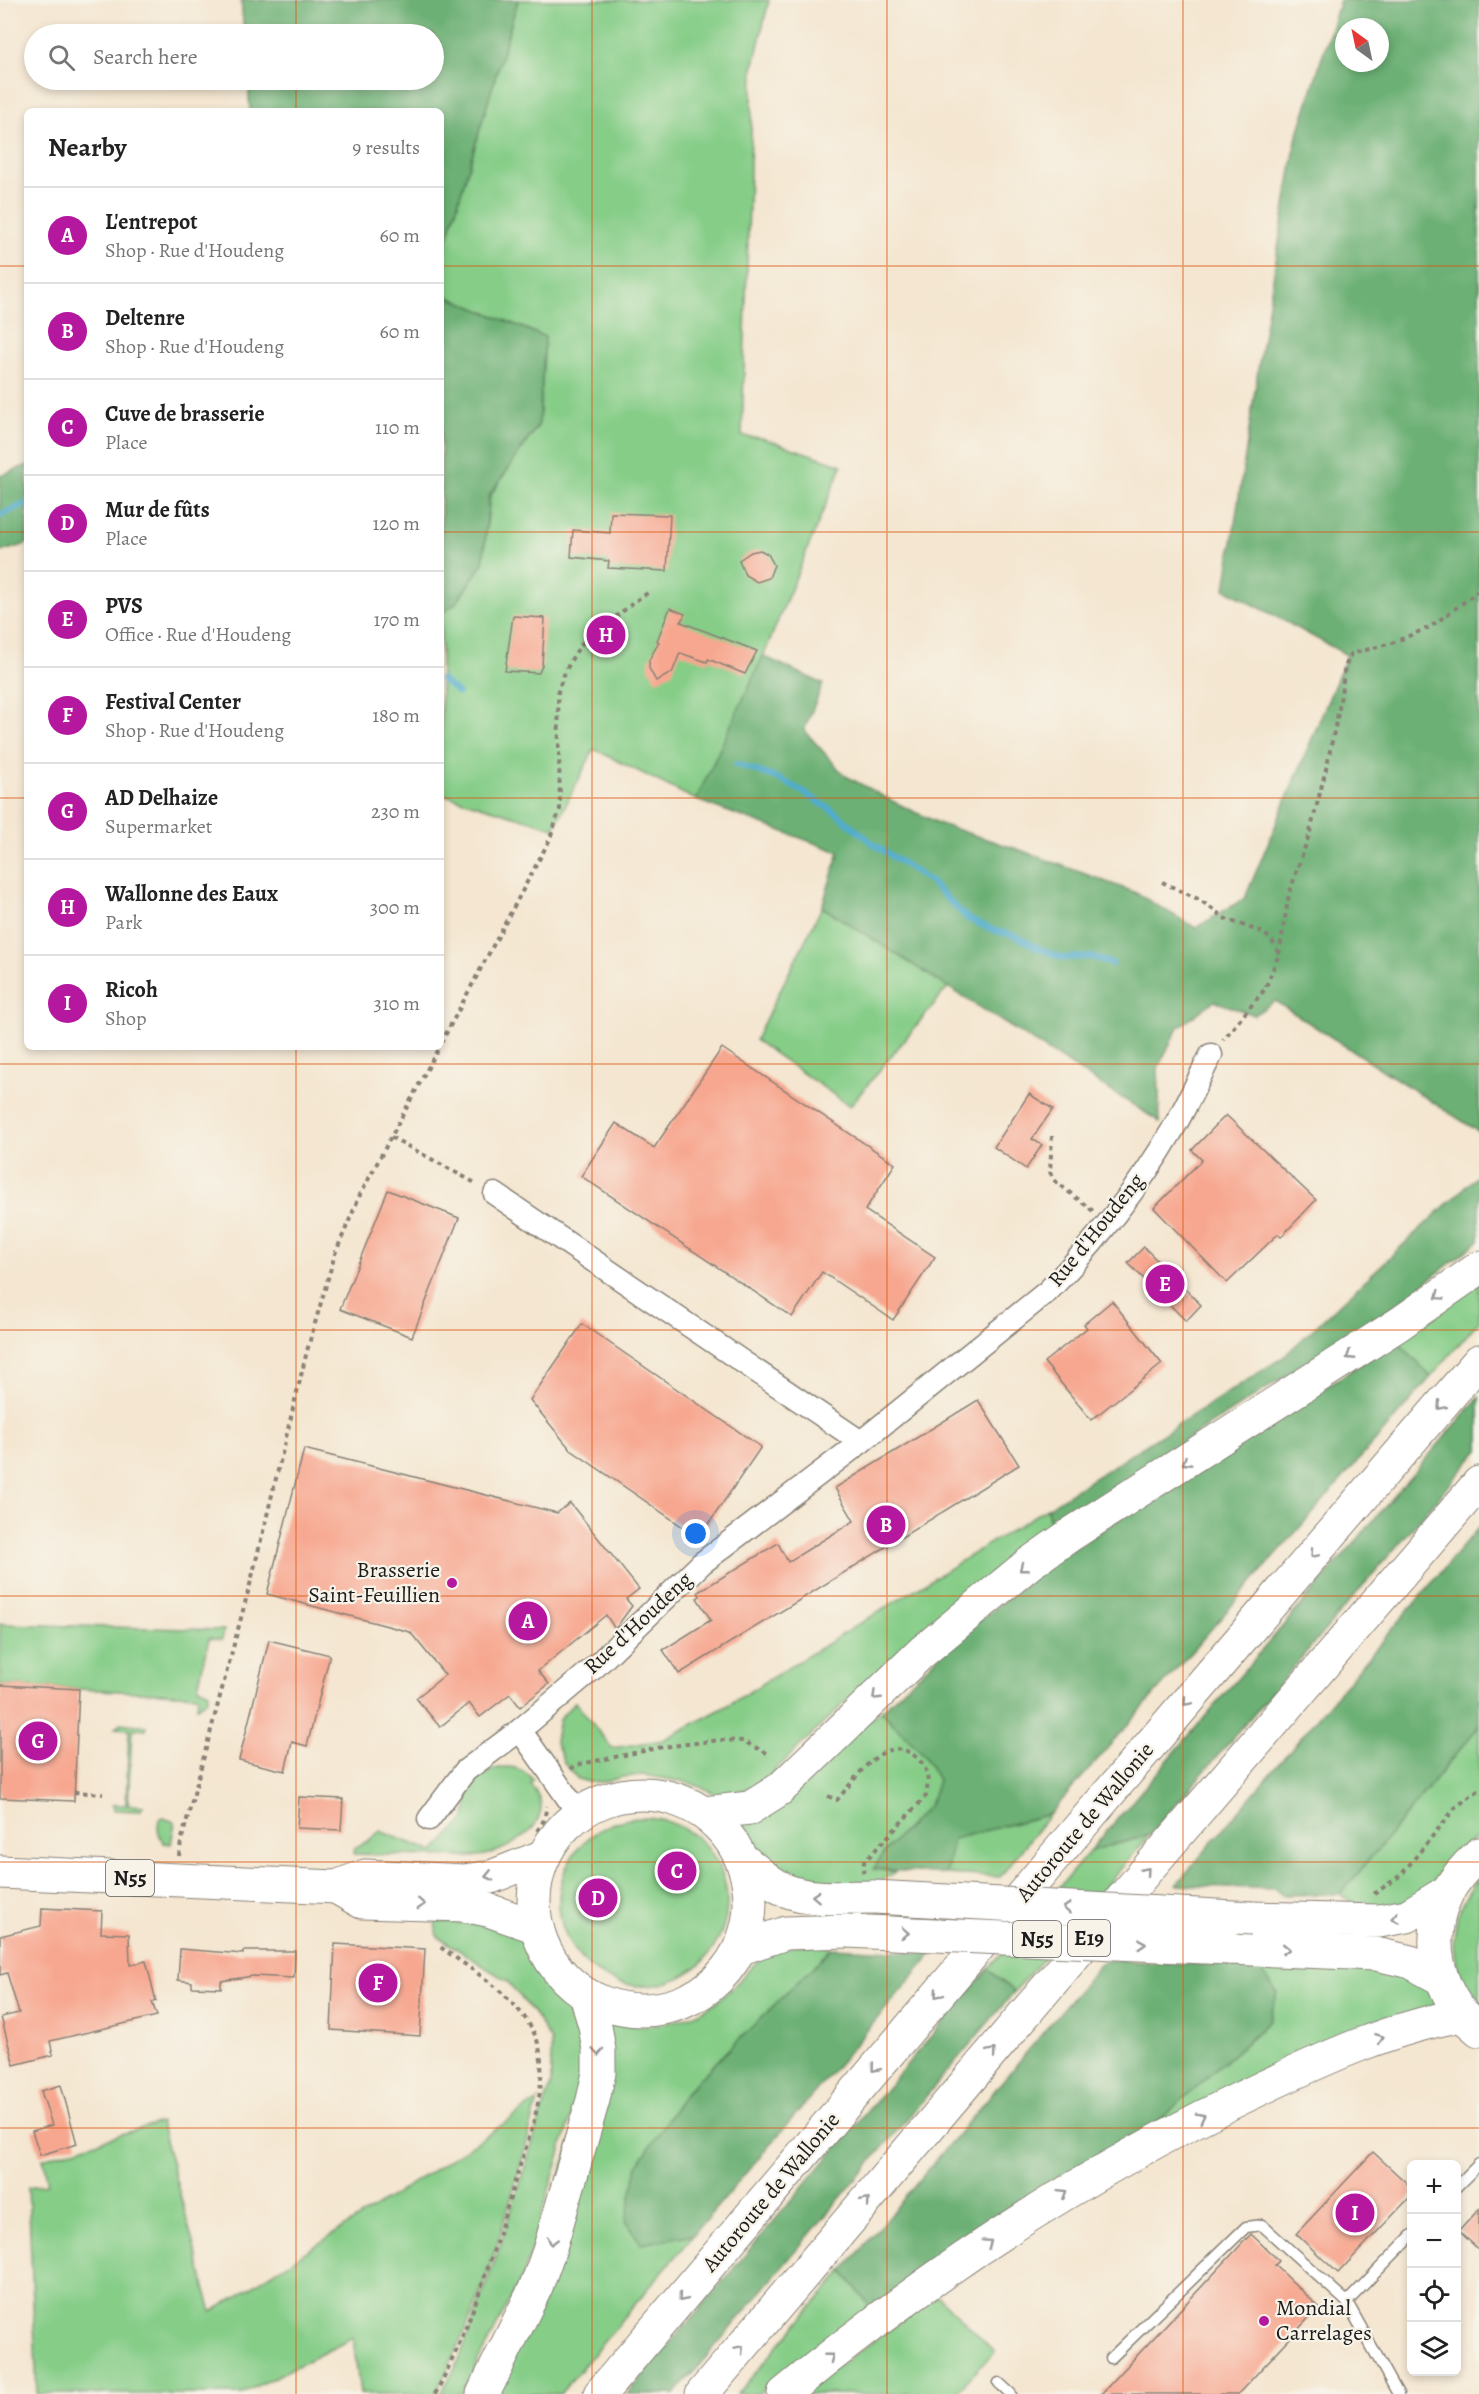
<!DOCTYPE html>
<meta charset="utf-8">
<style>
:root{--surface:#fff;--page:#f6f6f6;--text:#222;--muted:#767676;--line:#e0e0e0;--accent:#b5179e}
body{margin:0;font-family:Alegreya,serif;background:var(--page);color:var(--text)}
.controls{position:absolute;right:18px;bottom:18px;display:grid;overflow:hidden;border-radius:9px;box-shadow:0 3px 9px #0003}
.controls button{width:54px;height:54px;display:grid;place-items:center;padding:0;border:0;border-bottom:2px solid var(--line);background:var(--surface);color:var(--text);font:30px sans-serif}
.compass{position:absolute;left:1335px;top:18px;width:54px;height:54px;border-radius:50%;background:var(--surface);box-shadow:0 3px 9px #0003;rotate:327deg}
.you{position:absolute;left:696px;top:1534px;width:21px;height:21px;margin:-15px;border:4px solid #fff;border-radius:50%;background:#1a73e8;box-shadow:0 0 0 9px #1a73e833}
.badge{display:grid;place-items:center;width:39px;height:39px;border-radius:50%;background:var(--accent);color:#fff;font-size:20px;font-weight:700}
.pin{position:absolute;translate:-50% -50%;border:3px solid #fff;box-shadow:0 2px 6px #0006}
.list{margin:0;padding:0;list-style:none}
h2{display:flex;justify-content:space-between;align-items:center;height:78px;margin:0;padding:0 24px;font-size:26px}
h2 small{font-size:20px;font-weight:400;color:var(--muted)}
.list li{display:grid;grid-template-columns:39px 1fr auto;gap:18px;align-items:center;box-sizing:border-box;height:96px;padding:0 24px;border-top:2px solid var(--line)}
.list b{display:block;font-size:22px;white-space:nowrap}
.list p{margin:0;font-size:20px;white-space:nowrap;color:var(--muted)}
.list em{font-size:20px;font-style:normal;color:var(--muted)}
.icon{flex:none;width:33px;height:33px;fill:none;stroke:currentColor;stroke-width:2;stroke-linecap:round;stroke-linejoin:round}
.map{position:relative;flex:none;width:1479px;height:2394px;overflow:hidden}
.search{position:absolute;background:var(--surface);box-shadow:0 3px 9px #0003;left:24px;top:24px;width:420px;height:66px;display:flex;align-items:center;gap:15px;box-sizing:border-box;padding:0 21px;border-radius:33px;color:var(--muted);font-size:22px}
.panel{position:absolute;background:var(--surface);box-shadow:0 3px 9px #0003;left:24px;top:108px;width:420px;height:942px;border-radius:9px}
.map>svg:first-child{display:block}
.green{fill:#86cd88;stroke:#517452;stroke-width:1.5}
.forest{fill:#6cb074;stroke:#446648;stroke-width:1.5;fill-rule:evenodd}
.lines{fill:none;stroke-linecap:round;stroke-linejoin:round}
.stream{stroke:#4faccd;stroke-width:6}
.building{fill:#f7a790}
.service-casing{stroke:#888176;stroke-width:13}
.minor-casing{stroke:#888176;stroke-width:25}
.primary-casing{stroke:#888176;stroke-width:35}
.trunk-casing{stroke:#888176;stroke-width:35}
.motorway-casing{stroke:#888176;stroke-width:35}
.path{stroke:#888176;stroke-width:4;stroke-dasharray:4.5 4.5;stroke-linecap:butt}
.service{stroke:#fff;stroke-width:10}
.minor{stroke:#fff;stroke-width:22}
.primary{stroke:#fff;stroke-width:33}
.trunk{stroke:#fff;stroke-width:33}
.motorway{stroke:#fff;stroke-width:33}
.trunk-bridge-casing{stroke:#888176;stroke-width:35;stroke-linecap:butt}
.trunk-bridge{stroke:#fff;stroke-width:33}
.oneway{stroke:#999}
.grid{fill:none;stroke:#de560d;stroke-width:1.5;stroke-opacity:0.55}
.poi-dot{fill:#b5179e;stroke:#f7f3e8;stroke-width:2}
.labels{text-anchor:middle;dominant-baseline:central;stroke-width:4.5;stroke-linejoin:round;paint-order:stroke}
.shield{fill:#f7f3e8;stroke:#5e5c59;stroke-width:1.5}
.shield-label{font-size:21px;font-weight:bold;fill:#1c1c1c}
.street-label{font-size:22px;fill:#1c1c1c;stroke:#f7f3e8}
.poi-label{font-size:22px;fill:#1c1c1c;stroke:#f7f3e8;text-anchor:end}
</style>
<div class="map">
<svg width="1479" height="2394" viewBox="0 0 1479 2394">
<rect width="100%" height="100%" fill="#f7f3e8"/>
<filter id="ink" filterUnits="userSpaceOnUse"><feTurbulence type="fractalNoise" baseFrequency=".0167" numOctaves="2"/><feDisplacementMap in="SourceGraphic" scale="12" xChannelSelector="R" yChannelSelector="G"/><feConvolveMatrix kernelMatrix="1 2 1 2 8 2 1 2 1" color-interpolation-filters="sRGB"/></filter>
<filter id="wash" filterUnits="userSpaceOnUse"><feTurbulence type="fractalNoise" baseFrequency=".008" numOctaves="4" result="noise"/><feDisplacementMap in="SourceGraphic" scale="24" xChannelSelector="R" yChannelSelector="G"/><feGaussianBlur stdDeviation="1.35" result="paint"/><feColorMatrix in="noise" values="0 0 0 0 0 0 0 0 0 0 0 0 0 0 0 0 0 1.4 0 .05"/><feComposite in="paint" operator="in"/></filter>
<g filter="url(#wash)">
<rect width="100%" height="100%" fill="#f4e6d0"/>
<!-- green -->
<g class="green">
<path d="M518,0H769L753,68L742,436L762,438L842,465L754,679L696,800L594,749L554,828L441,794V614L456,603L483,563L490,496L539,424L545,337L441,294V261Z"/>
<path d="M822,907L949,986L850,1106L755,1040Z"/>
<path d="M1479,1280V1321L1431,1377L1397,1341Z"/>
<path d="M1047,1508L1051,1527L977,1585L887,1662L769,1776L755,1786L729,1795L717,1794L690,1783L644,1775L622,1777L604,1782H589L578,1779L564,1762L555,1741L559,1719L575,1702L612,1748L663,1740L723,1708Z"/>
<path d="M0,1624L224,1630L222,1640L209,1638L198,1687L209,1692L207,1700L197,1707L198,1695L0,1685Z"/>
<path d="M881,1711L924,1755L938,1780L930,1804L886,1850L874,1869L895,1872L874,1886L791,1878L762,1856L740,1823Z"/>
<path d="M120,1723L146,1726V1730L132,1729L128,1805L143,1806L140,1811L113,1810L112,1805H126L129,1729L115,1728Z"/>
<path d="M1479,1726V1835L1456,1854L1429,1886L1409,1901L1386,1907H1356L1341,1894Z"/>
<path d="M506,1767C518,1767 526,1771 533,1780L530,1783C535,1790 541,1800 541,1808C539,1837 496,1855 472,1857L353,1854L354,1848L368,1841L380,1831L434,1852L466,1818L468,1793L475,1777L480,1772L483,1776L494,1769Z"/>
<path d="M1050,1814L1000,1877L946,1874L952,1839Z"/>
<circle cx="643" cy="1902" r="84"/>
<path d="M163,1818L175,1822L171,1844L164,1843C158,1836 157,1828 159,1819Z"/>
<path d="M1150,1835L1014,1992L988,1969L1090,1851Z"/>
<path d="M1479,1878V2005C1446,1968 1446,1915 1479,1878Z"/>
<path d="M435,1921L489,1925L512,1933L527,1943L537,1967L573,2009L585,2044L576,2101L524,2273L461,2394H440L457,2365L498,2252L551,2084V2041L533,2012L507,1981L437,1936Z"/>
<path d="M819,1943L832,1948L685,2093L641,2244L694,2234L560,2394H492L608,2022C652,2032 700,2021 732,1988C745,1975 756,1959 773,1951C786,1945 805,1945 819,1943Z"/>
<path d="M1254,1960L1387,1968L1428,1989L1441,2003L1155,2124L1270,2021Z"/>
<path d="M538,2100C512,2199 484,2303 435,2394H360L353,2338L241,2394H37L28,2187L48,2184L43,2159L160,2122L212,2312L474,2144Z"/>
<path d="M843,2271L871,2308L758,2394H737Z"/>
<path d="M938,2296L995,2352L954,2394H798Z"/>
</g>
<!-- forest -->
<g class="forest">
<path d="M241,0H518L441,261V111H250L248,80H434V34H244Z"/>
<path d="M1340,0H1479V1132L1275,1001L1254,1015L1214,1001L1178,1028L1158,1068L1160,1122L822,907L839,852L696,800L763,656L823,684L804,730L844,775L888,799L940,824L1020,850L1134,892L1196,928L1245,898L1347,655L1225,589L1259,363L1296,140ZM1344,27H1380V63H1344Z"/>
<path d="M441,294L545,337L539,424L489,496L483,563L456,603L441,614Z"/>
<path d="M27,465V544L0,552V476Z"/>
<path d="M1479,1174V1241L1475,1244L1398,1304L1051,1527L1047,1508L1282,1358Z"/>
<path d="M1397,1341L1431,1377L1050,1814L953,1839L946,1874L873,1869L886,1850L930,1804L938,1780L924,1755L881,1711L954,1641L1051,1563Z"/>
<path d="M1479,1397V1450L1150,1835L1090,1851Z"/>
<path d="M1479,1527V1726L1341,1894L1282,1895L1275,1889L1176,1885Z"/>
<path d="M832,1948L933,1953L694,2234L641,2244L626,2221L637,2166L685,2093Z"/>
<path d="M1228,1959L1254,1960L1277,1992L1270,2021L1155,2124L871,2308L843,2271L1104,1960L1214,1965Z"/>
<path d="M988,1969L1014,1992L675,2394H627Z"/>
</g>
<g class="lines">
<!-- stream -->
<g class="stream">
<path d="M0,515L27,503"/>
<path d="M441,679L458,693"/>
<path d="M736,764L777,778L800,790L836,813L875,845L928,880L968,919L996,931L1016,936L1038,948L1062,958L1092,957L1113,964"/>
</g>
</g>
<g id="blocks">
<!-- building -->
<g class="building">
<path d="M611,513L670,515L667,571L608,568L609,561L571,557L573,530L610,533Z"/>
<path d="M760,550L768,554L774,565L769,578L757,582L745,575L739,560L751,552Z"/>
<path d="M670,608L685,614L681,622L757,651L745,674L708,659L707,662L680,653L672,673L656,681L649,668V660L659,642L657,641Z"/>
<path d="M513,616L545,618L542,665L539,673L505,671Z"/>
<path d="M722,1048L895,1164L865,1210L935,1257L893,1320L822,1272L792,1317L581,1176L616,1123L654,1148Z"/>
<path d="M1029,1094L1053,1109L1032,1139L1042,1145L1026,1169L994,1147Z"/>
<path d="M1226,1115L1316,1200L1281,1237L1278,1234L1227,1283L1154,1208L1202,1160L1192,1150Z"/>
<path d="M388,1190L459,1218L412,1337L340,1309Z"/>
<path d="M1144,1247L1201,1305L1186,1321L1128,1263Z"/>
<path d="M1112,1301L1162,1364L1091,1420L1044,1362L1087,1328L1084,1324Z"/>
<path d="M582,1324L761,1447L699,1538L571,1450L530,1400Z"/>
<path d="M978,1400L1019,1465L679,1674L663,1650L711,1620L697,1598L700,1596L698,1592L778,1543L788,1562L854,1521L835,1488Z"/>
<path d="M304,1449L557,1513L570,1503L639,1589L626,1599L632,1606L615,1629L606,1615L538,1671L549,1684L520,1707L510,1694L480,1717L469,1703L440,1727L416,1698L445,1675L410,1632L267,1594Z"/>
<path d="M269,1640L330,1655L307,1746L292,1742L285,1771L239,1760Z"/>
<path d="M0,1685L79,1689L74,1801L0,1798Z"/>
<path d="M299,1797L343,1799L341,1830L297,1828Z"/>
<path d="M42,1908L102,1911L101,1933L129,1934L130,1965L146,1961L156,2001L152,2002L157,2016L50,2041L53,2055L14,2065L1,2017L19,2013L7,1973L0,1975V1936L41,1926Z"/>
<path d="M335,1944L425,1949L420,2036L331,2030Z"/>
<path d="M180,1949L243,1954V1951H295L294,1978L253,1976L221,1981V1988L192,1987V1982L178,1980Z"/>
<path d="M61,2085L77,2144L40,2155L32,2131L52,2125L41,2091Z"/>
<path d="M1373,2152L1412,2188V2195L1338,2273L1296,2234Z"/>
<path d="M1479,2209V2250L1459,2231Z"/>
<path d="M1251,2234L1279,2261L1275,2265L1319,2307L1238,2394H1101Z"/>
</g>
</g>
</g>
<g filter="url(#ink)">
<use href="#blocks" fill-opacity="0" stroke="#888176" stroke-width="1.5"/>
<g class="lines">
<!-- service casing -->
<g class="service-casing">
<g id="service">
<path d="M1456,2187L1479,2164"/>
<path d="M1111,2358L1246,2227L1262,2225L1347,2302"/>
<path d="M999,2383L1011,2394"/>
<path d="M1398,2394L1347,2302L1412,2235"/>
</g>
</g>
<!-- minor casing -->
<g class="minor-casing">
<g id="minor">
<path d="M495,1194L861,1442"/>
<path d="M520,1730L579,1814"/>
<path d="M429,1819L465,1771L520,1730L596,1666L702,1563L861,1442L1048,1291C1094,1244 1140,1186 1173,1129C1187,1105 1198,1080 1211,1055"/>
</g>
</g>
<!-- primary casing -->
<g class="primary-casing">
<g id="primary">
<path d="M0,1872L336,1887L365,1876L464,1881L491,1877L544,1856"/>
<path d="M336,1887L362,1902L464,1905L488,1910L537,1927"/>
</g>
</g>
<!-- trunk casing -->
<g class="trunk-casing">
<g id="trunk">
<circle cx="642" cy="1902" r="108"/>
<path d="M1479,1854C1466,1866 1455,1878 1447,1893C1424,1940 1438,1998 1479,2030"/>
<path d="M742,1859C756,1870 769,1883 785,1890C811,1901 846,1897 874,1897"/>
<path d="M1252,1918L1379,1921L1407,1916L1447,1892"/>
<path d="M741,1948L786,1933L847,1931"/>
<path d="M1228,1948L1376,1954L1411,1962L1442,1979"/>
</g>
</g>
<!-- motorway casing -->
<g class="motorway-casing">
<g id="motorway">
<path d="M704,1813L750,1808L780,1789L922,1652L1030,1563L1073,1533L1399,1324L1479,1268"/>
<path d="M483,2394L536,2287L549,2251L593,2100L599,2073V2050L595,2026L586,1995"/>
<path d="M600,2394L1073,1835L1479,1361"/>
<path d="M702,2394L1139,1879L1479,1483"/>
<path d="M784,2394C931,2272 1091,2168 1264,2087C1327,2057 1393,2027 1463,2015"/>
</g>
</g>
<!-- path -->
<g class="path">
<path d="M1162,882L1200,900L1226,919L1264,933L1272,941L1279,954L1265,989L1223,1040"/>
<path d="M1279,954L1289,894L1310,832L1327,765L1339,708L1345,667L1351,654L1392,643L1430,627L1479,591"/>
<path d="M441,1043L549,841L560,809L558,691C565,669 577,645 595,630C600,626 606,624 611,620C625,611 634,600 650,592"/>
<path d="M1052,1136L1050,1172L1055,1181L1093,1211"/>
<path d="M391,1137L477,1184"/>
<path d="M571,1769L576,1765L663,1747L720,1740L743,1741L767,1753"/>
<path d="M74,1792L103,1794"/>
<path d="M828,1796L837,1800C856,1779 885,1730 916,1757C929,1768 929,1780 926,1796L864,1862L863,1873"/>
<path d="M537,1831L544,1820L547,1806"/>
<path d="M179,1856L181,1842L252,1577L307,1351L335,1254L360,1195L439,1047"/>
<path d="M1374,1894L1401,1875L1456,1807L1479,1790"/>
<path d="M435,2394C471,2327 493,2254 515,2181C525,2149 539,2114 541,2080C542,2065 541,2048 535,2035C516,1995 473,1971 439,1946"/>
</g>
<!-- service -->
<use href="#service" class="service"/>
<!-- minor -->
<use href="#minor" class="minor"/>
<!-- primary -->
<use href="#primary" class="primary"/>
<!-- trunk -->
<use href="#trunk" class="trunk"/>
<!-- motorway -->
<use href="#motorway" class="motorway"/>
<!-- trunk-bridge casing -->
<g class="trunk-bridge-casing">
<g id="trunk-bridge">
<path d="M874,1897L1252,1918"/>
<path d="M847,1931L1228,1948"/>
</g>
</g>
<!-- trunk-bridge -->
<use href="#trunk-bridge" class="trunk-bridge"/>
</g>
<!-- one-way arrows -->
<defs><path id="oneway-chevron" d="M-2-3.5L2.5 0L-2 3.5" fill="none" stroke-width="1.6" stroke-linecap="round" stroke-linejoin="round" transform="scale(1.5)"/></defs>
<g class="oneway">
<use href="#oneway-chevron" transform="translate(1439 1296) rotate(145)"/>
<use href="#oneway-chevron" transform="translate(1350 1356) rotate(147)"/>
<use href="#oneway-chevron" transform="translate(1441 1406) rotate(131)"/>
<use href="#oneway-chevron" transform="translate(1186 1462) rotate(147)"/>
<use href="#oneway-chevron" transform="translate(1314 1554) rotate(131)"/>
<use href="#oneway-chevron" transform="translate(1023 1568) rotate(142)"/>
<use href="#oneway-chevron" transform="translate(876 1696) rotate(136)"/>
<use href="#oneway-chevron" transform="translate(1187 1702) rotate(131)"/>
<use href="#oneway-chevron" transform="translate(1146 1871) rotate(-49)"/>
<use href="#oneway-chevron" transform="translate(489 1876) rotate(167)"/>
<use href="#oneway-chevron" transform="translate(816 1896) rotate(-177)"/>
<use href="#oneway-chevron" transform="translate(421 1904) rotate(2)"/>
<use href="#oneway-chevron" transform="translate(1067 1908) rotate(-177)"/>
<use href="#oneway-chevron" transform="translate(1395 1918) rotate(169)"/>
<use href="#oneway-chevron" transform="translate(905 1933) rotate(3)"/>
<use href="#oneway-chevron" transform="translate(1142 1944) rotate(3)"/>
<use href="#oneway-chevron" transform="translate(1286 1949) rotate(1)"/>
<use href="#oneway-chevron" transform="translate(938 1994) rotate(130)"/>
<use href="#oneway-chevron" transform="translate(1380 2038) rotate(-21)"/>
<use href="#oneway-chevron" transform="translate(598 2052) rotate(87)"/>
<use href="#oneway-chevron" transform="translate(992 2052) rotate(-50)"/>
<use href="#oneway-chevron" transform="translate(875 2068) rotate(130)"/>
<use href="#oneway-chevron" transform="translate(1201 2117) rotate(-27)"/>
<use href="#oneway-chevron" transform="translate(1063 2193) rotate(-32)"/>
<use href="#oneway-chevron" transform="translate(866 2201) rotate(-50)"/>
<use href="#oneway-chevron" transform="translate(552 2241) rotate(106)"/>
<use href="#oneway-chevron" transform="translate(988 2243) rotate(-35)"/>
<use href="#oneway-chevron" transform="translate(682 2298) rotate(130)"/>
<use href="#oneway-chevron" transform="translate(740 2349) rotate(-50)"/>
<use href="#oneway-chevron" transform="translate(830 2357) rotate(-38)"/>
</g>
</g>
<!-- grid -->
<path class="grid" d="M296,0V34M592,0V2394M887,0V2394M1183,0V2394M296,80V111M0,266H27M441,266H1479M0,532H27M441,532H1479M0,798H27M441,798H1479M296,1047V2394M0,1064H1479M0,1330H1479M0,1596H1479M0,1862H1479M0,2128H1479"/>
<!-- markers -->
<g class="poi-dot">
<circle cx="452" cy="1583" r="6"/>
<circle cx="1264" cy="2321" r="6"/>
</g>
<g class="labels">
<!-- shield labels -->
<g class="shield">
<rect x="106" y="1860" width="48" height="36" rx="4.5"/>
<rect x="1068" y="1920" width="42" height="36" rx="4.5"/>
<rect x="1013" y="1921" width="48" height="36" rx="4.5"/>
</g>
<g class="shield-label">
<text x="130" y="1878">N55</text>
<text x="1089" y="1938">E19</text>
<text x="1037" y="1939">N55</text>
</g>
<!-- street labels -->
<g class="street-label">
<text transform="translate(1096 1230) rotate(-51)">Rue d'Houdeng</text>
<text transform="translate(638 1623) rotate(-43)">Rue d'Houdeng</text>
<text transform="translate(1085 1822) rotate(-50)">Autoroute de Wallonie</text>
<text transform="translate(771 2192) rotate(-50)">Autoroute de Wallonie</text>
</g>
<!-- poi labels -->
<g class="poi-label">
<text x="440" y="1570">Brasserie<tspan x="440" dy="25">Saint-Feuillien</tspan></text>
<text x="1276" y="2308" text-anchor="start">Mondial<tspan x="1276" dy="25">Carrelages</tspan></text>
</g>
</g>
</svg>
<div class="controls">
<button>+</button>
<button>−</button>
<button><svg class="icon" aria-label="locate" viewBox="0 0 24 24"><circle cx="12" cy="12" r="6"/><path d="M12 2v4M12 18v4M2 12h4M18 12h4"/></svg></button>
<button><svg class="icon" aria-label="layers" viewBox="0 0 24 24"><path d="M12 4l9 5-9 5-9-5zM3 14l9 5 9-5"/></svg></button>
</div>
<svg class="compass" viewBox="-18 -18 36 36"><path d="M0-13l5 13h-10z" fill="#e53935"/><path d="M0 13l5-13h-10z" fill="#767676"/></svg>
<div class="you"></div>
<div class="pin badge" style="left:528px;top:1621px">A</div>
<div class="pin badge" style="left:886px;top:1525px">B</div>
<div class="pin badge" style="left:677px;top:1871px">C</div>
<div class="pin badge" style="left:598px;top:1898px">D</div>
<div class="pin badge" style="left:1165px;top:1284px">E</div>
<div class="pin badge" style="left:378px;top:1983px">F</div>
<div class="pin badge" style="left:38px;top:1741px">G</div>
<div class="pin badge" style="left:606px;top:635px">H</div>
<div class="pin badge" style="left:1355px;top:2213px">I</div>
<div class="search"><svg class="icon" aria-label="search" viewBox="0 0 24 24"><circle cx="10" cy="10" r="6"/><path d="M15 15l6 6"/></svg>Search here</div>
<section class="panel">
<h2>Nearby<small>9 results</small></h2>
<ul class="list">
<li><span class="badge">A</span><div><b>L'entrepot</b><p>Shop · Rue d'Houdeng</p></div><em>60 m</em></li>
<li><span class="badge">B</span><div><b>Deltenre</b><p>Shop · Rue d'Houdeng</p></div><em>60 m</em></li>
<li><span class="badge">C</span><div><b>Cuve de brasserie</b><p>Place</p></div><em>110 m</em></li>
<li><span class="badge">D</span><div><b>Mur de fûts</b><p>Place</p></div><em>120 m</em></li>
<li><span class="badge">E</span><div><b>PVS</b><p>Office · Rue d'Houdeng</p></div><em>170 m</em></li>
<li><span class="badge">F</span><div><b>Festival Center</b><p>Shop · Rue d'Houdeng</p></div><em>180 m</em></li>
<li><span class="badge">G</span><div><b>AD Delhaize</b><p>Supermarket</p></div><em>230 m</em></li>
<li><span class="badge">H</span><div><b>Wallonne des Eaux</b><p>Park</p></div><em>300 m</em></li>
<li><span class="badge">I</span><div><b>Ricoh</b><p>Shop</p></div><em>310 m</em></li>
</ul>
</section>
</div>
